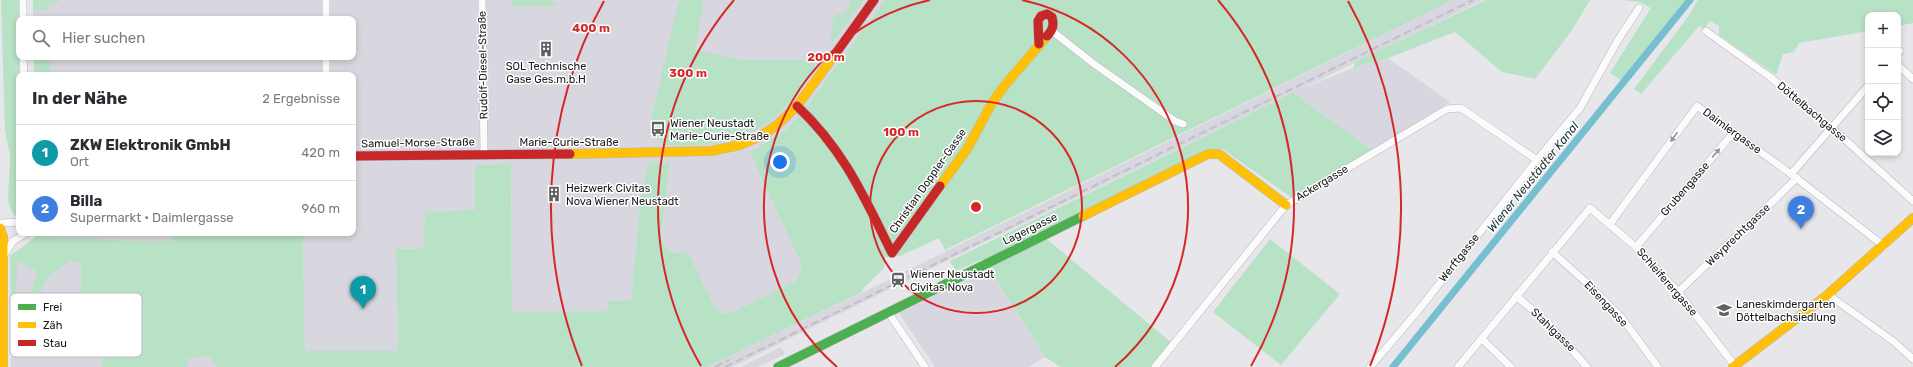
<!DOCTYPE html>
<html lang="de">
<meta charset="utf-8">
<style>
:root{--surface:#fff;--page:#f7f7f7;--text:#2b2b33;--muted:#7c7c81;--line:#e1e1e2;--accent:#616163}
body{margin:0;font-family:Rubik,sans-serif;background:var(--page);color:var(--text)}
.controls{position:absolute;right:12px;top:12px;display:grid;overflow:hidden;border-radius:8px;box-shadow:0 2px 6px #0003}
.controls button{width:36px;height:36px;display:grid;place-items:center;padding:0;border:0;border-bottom:1px solid var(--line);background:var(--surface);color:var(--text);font:20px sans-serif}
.you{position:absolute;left:780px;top:162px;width:14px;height:14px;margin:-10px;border:3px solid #fff;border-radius:50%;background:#1a73e8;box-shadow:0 0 0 6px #1a73e833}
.badge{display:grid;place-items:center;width:26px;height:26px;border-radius:50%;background:var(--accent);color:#fff;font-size:13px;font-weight:700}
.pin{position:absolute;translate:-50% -33px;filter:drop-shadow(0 1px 2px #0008)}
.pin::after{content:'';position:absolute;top:21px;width:14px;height:12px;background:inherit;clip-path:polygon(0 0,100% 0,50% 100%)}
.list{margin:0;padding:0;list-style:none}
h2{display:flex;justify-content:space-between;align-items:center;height:52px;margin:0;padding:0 16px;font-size:17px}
h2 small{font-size:13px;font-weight:400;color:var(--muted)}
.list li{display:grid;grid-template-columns:26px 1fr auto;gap:12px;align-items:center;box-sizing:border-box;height:56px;padding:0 16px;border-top:1px solid var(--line)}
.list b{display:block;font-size:15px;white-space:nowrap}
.list p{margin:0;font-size:13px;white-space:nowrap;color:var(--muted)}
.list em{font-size:13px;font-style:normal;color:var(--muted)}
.icon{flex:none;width:22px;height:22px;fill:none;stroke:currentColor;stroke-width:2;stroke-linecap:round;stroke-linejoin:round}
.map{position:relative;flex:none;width:1913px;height:367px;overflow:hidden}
.search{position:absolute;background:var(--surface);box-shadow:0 2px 6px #0003;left:16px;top:16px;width:340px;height:44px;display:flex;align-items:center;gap:10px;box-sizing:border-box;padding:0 14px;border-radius:8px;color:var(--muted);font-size:15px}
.panel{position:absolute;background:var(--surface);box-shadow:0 2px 6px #0003;left:16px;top:72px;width:340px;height:164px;border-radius:8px}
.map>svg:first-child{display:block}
.built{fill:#d8d7df}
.green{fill:#b8e2c6}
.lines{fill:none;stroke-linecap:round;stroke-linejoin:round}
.canal{stroke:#76bfd0;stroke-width:7}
.street-casing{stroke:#b9b8bb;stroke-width:8}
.fast-casing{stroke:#b9b8bb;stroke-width:10}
.slow-casing{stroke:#b9b8bb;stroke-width:10}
.jam-casing{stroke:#b9b8bb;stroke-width:10}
.street{stroke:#fbfbfc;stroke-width:7}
.fast{stroke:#4caf50;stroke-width:9}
.slow{stroke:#ffc107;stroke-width:9}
.jam{stroke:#c62828;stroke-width:9}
.rail{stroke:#c0c0c1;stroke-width:2;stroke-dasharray:8 4;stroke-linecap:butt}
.oneway{fill:#959597}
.ring{fill:none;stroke:#d62828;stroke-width:2}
.labels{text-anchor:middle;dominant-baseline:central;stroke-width:3;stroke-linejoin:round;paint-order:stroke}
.street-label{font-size:11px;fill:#19191b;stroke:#fff}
.poi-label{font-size:11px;fill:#19191b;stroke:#fff;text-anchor:start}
.water-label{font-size:12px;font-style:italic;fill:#233b40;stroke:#fff}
.key{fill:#fff;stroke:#bababb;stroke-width:1}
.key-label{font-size:11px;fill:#19191b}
.centre{fill:#d62828;stroke:#fff;stroke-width:2}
.ring-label{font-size:12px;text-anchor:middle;font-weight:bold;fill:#d62828;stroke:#fff;stroke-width:3;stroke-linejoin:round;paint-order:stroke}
</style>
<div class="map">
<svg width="1913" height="367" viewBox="0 0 1913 367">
<rect width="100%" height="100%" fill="#e7e6ea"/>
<!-- built -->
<g class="built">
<path d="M33,0H885L810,102L787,129L751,152L801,265L800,273L796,281L732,312L722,313L714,306L690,256L683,252L673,253L666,248L661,236L670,163L649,162L641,194L631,300L609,301V311L512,312L511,164L475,165V210L425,211V248L396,249L398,351L305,352L303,233H353V75H34V57H353V19H33Z"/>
<path d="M1453,0H1483L1301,89L1353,68L1388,58L1450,102L1374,151L1293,93L993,238L732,367H707L868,290Z"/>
<path d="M41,233H172V241L152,242L37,236Z"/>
<path d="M10,256L86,257L211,348L227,367H11Z"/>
<path d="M989,269L1045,357L1028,367H935L899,313Z"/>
<path d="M781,347L785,354L758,367H741Z"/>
</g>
<!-- green -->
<g class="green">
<path d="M1,0H19V216H15L10,208L8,200L10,156L5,130Z"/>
<path d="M33,0H58V3H49V10H33Z"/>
<path d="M514,0H552L555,4L562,6L509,7Z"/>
<path d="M682,0H704L695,50L741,60H814V68C803,83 792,101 778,114C746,144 703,147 661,145L658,139L648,132L678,4Z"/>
<path d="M850,0H864L833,42L830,40L833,17L838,14H845L849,7Z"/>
<path d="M885,0H1453L945,250L939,238L900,256L885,257L884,268L862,290V292L707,367H217L208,355L187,359L188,367H101L103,358L98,328L119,324L123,301L109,313L107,299L100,294L91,317L81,315V262L71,261L49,276L26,319L24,309L38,272L17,261L16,319L11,328L10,256L37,236L152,242L172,241V233H303L305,351H398L396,249L424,248L425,211L475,210V165L511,164L512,312L608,311V301L631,300L641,194L649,162L670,163L661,236L666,248L673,253L683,252L690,256L714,306L722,313L732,312L796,281L800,273L801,264L750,152L787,129L810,102Z"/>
<path d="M1486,0H1590L1572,30L1535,79L1502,72L1455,32L1388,58L1353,68L1355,62Z"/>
<path d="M1622,0H1688L1624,82L1610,73L1651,8L1639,2Z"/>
<path d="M1698,0H1913V23L1898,26V15H1868V31L1799,43L1794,52L1783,54L1776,75L1719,35V26L1710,21L1704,29L1699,26L1641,94L1634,89L1687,18Z"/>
<rect x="34" y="57" width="16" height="18"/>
<path d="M1293,93L1374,151L1295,200L1221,148L1043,236L1172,343L1154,367H1061L1045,357L983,259L956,271L950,261Z"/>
<path d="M1270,239L1340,294L1281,365L1213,312Z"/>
</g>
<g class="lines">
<!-- canal -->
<path class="canal" d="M1393,367L1690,0"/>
<!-- street casing -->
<g class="street-casing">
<g id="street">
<path d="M23,0V19"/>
<path d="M326,0V19"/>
<path d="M482,0L484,154"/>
<path d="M1052,31L1094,64L1175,121L1183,124"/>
<path d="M1706,31L1770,77L1831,127L1913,201"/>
<path d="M1898,53L1900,51"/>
<path d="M23,57L24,75"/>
<path d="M326,57V75"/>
<path d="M1898,65L1913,79"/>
<path d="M1791,174L1868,86"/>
<path d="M0,223L19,222"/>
<path d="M1610,224L1697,106L1791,174L1884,246"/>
<path d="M1636,247L1734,132"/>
<path d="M1552,252L1587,283L1622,318L1658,367"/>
<path d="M5,254L13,241L27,233"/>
<path d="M1678,292L1797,178"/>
<path d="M1827,294L1893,341L1913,359"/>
<path d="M1516,296L1548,323L1587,367"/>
<path d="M888,312L925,367"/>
<path d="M1482,339L1511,367"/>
<path d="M1155,367L1286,205L1447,109L1461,108L1537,160"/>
<path d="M1370,367L1417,312L1537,160L1580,108L1618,40L1639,8"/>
<path d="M1458,367L1590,208L1636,247L1678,292L1735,366"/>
</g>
</g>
<!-- fast casing -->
<g class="fast-casing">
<path id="fast" d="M778,367L1083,216"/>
</g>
<!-- slow casing -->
<g class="slow-casing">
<g id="slow">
<path d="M570,154L711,151L740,145L759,137L777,125L797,106L836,53"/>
<path d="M940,186L967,149L992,103L1005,85L1047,36"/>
<path d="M1083,216L1208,154H1219L1286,205"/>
<path d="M0,228L3,237V367"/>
<path d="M1733,367L1826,296L1913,218"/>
</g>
</g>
<!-- jam casing -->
<g class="jam-casing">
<g id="jam">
<path d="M1039,44L1038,21L1041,16L1047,14L1052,17C1054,25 1053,30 1047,36"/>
<path d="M836,53L874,0"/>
<path d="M797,106C844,150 864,197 892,253L940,186"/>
<path d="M353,156L570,154"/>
</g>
</g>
<!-- street -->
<use href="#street" class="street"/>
<!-- fast -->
<use href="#fast" class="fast"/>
<!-- slow -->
<use href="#slow" class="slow"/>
<!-- jam -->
<use href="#jam" class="jam"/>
<!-- rail -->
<g class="rail">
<path d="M715,367L729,360"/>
<path d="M725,367L1473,0"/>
</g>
</g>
<!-- one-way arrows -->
<defs><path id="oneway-solid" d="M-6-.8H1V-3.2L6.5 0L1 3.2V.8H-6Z"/></defs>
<g class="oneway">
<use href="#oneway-solid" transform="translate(1674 137) rotate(126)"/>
<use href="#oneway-solid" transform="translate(1716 153) rotate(-49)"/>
</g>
<!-- distance rings -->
<g class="ring">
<circle cx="976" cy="207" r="106"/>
<path d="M837 367A212 212 0 0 1 930 0M1022 0A212 212 0 0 1 1115 367"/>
<path d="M701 366A318 318 0 0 1 734 0M1218 0A318 318 0 0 1 1251 366"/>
<path d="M582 366A425 425 0 0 1 604 1M1348 1A425 425 0 0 1 1370 366"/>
</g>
<!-- icons -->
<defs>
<g id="building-bare" transform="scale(1.2)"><path d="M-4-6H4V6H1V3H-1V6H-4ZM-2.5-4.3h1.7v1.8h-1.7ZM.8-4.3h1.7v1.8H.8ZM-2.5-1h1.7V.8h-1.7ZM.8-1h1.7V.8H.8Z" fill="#616163" stroke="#fff" stroke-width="2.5" paint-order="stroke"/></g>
<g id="bus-bare" transform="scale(1.2)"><path d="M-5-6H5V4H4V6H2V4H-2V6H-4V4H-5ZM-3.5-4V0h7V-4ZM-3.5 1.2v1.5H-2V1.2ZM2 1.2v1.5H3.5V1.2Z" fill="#616163" stroke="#fff" stroke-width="2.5" paint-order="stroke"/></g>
<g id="station-bare" transform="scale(1.2)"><path d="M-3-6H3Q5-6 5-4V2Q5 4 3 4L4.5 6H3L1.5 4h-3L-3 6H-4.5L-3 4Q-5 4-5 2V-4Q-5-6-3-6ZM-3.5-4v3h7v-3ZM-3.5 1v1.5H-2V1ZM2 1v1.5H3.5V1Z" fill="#616163" stroke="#fff" stroke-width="2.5" paint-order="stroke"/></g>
<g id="school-bare" transform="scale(1.2)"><path d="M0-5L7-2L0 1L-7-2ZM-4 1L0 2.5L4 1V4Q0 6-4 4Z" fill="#616163" stroke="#fff" stroke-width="2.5" paint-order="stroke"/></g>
</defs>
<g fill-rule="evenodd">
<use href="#building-bare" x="546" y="49"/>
<use href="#bus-bare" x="658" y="129"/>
<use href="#building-bare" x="554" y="194"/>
<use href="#station-bare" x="898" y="280"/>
<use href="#school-bare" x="1724" y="310"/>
</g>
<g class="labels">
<!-- street labels -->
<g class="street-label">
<text transform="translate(483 65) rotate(-91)">Rudolf-Diesel-Straße</text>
<text transform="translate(1812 112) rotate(40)">Döttelbachgasse</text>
<text transform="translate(1732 131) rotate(36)">Daimlergasse</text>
<text x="569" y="142">Marie-Curie-Straße</text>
<text transform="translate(418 143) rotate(-1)">Samuel-Morse-Straße</text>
<text transform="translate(928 181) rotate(-55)">Christian Doppler-Gasse</text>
<text transform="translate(1322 183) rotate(-31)">Ackergasse</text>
<text transform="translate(1685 189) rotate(-49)">Grubengasse</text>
<text transform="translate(1030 229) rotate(-26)">Lagergasse</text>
<text transform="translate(1738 235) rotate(-44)">Weyprechtgasse</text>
<text transform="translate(1459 258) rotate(-52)">Werftgasse</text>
<text transform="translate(1667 282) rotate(49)">Schleiferergasse</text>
<text transform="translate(1606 304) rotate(47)">Eisengasse</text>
<text transform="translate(1553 330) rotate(44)">Stahlgasse</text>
</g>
<!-- poi labels -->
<g class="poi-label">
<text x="546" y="66" text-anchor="middle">SOL Technische<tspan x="546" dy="13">Gase Ges.m.b.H</tspan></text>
<text x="670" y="123">Wiener Neustadt<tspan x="670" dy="13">Marie-Curie-Straße</tspan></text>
<text x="566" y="188">Heizwerk Civitas<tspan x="566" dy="13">Nova Wiener Neustadt</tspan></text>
<text x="910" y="274">Wiener Neustadt<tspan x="910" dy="13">Civitas Nova</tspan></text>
<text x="1736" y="304">Laneskimdergarten<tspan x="1736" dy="13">Döttelbachsiedlung</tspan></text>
</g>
<!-- water labels -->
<g class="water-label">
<text transform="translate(1533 177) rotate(-51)">Wiener Neustädter Kanal</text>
</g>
</g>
<!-- legend -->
<rect x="10" y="293" width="132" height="64" rx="6" class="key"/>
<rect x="18" y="304" width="18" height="6" fill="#4caf50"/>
<rect x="18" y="322" width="18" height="6" fill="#ffc107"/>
<rect x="18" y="340" width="18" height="6" fill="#c62828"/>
<g class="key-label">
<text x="43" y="311">Frei</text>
<text x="43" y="329">Zäh</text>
<text x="43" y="347">Stau</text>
</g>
<circle cx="976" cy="207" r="6" class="centre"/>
<g class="ring-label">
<text x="591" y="32">400 m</text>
<text x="826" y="61">200 m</text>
<text x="688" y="77">300 m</text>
<text x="901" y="136">100 m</text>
</g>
</svg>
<div class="controls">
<button>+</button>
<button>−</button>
<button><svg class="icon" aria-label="locate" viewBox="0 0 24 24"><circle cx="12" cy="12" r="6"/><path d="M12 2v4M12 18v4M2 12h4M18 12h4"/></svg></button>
<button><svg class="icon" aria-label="layers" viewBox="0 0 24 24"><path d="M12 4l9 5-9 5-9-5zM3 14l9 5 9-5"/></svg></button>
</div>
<div class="you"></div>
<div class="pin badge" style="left:363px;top:309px;background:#0f9aa8">1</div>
<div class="pin badge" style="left:1801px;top:229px;background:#3f7fe0">2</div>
<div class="search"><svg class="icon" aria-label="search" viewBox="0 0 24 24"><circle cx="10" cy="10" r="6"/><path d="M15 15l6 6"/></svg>Hier suchen</div>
<section class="panel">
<h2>In der Nähe<small>2 Ergebnisse</small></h2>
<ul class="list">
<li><span class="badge" style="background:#0f9aa8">1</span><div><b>ZKW Elektronik GmbH</b><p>Ort</p></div><em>420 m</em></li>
<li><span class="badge" style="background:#3f7fe0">2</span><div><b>Billa</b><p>Supermarkt · Daimlergasse</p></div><em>960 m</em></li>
</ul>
</section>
</div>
